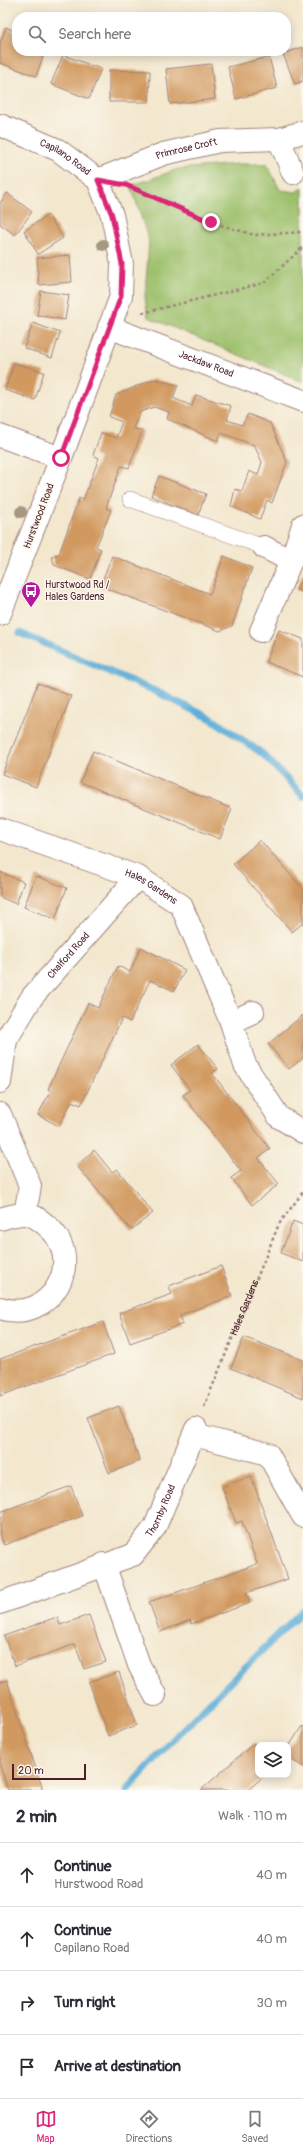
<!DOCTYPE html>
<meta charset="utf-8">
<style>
:root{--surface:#fff;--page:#f7f7f7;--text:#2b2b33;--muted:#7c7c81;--line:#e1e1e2;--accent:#db2777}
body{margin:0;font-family:Pangolin,sans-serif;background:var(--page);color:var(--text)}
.controls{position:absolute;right:12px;bottom:12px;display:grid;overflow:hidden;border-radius:8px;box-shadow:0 2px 10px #0003}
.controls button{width:36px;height:36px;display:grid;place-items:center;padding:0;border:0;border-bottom:1px solid var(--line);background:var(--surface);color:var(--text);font:20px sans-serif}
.scale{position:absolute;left:12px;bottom:10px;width:74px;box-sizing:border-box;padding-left:4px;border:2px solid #4a1f2b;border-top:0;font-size:11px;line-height:14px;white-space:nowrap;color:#4a1f2b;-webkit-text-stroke:3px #fbf7ec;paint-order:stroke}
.stop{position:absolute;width:12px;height:12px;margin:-9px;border:3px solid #db2777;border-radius:50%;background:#fff}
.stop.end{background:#db2777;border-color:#fff;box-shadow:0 1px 4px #0008}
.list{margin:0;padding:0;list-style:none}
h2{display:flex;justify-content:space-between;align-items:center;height:52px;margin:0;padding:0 16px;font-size:17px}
h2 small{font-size:13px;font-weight:400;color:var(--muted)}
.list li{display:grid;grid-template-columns:26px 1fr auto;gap:12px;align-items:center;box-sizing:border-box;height:64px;padding:0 16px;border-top:1px solid var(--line)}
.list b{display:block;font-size:15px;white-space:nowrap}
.list p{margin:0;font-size:13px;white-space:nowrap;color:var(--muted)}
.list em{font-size:13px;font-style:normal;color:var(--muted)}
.icon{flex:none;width:22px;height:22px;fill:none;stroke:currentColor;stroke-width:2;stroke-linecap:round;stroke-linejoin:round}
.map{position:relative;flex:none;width:303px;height:1790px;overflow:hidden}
.search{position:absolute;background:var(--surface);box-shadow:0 2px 10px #0003;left:12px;right:12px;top:12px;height:44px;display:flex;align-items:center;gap:10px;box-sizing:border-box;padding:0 14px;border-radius:16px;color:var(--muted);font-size:15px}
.sheet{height:308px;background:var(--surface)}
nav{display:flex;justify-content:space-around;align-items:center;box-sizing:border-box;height:56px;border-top:1px solid var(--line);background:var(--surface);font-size:11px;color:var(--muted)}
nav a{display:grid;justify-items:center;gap:2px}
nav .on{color:var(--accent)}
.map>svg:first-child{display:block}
.green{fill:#9cc06b;stroke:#73704b}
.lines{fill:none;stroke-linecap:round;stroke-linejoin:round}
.stream{stroke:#5daed8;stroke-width:7}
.building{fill:#d1995e}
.lane-casing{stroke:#9e837c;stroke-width:16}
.street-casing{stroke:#9e837c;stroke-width:24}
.path{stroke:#9e837c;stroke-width:2.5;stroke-dasharray:3 3;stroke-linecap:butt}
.lane{stroke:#fff;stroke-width:15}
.street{stroke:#fff;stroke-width:22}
.tree{fill:#a69880}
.route{stroke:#db2777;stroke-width:5}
.labels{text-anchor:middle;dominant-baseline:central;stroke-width:3;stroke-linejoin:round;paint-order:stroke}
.street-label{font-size:10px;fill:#4a1f2b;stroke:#fbf7ec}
.poi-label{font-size:10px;fill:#4a1f2b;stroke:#fbf7ec;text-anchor:start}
</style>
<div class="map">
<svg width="303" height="1790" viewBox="0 0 303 1790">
<rect width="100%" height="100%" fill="#fbf7ec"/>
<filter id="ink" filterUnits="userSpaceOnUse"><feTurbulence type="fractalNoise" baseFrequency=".025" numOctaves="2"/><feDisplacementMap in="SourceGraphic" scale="8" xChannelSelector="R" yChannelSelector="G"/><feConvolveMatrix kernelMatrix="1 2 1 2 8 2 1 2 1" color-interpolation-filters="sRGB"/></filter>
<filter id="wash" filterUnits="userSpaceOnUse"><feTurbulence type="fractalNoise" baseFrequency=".012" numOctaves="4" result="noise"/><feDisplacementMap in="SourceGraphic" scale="16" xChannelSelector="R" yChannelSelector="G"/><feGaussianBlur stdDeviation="0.9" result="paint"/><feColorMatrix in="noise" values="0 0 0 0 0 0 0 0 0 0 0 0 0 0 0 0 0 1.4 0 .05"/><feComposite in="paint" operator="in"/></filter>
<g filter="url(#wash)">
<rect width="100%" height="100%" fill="#f3e7ce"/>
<!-- green -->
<path class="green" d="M238,164H267L280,190L296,192L303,187V382L148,317L145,297L149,241L131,186L178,169Z"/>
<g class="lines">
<!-- stream -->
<g class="stream">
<path d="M20,633L157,692L212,719L263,754L303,796"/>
<path d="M127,1790L178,1734L303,1610"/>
</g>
</g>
<g id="blocks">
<!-- building -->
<g class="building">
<path d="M6,27L17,32V51H45L36,76L0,63V43Z"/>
<path d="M303,47V81L295,84L283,54Z"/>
<path d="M63,55L101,69L89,99L51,84Z"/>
<path d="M269,57L277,88L236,99L228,67Z"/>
<path d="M211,64L215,99L170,104L166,69Z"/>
<path d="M109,70L150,71L149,102H109Z"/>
<path d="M7,193L32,212L15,235L0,224V203Z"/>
<path d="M48,215L63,238L38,254L24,231Z"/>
<path d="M70,255L72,282L39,285L37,258Z"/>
<path d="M41,291L69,295L65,320L37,315Z"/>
<path d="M33,323L60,333L52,358L24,348Z"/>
<path d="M14,363L44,372L35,400L5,390Z"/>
<path d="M154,379L178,385L173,398L192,406L196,395L231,406L227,420L242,425L248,414L270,423L287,462L272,503L267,500L260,519L231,506L235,489L242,491L249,471L258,475L262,462L254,445L221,433L218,441L167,419L169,412L154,407L140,412L133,428L142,431L129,468L121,466L106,508L111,510L96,547L101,549L90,579L54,565L52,556L59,554L79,498L83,500L99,458L93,455L101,433L116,438L122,422L109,417L116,395Z"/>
<path d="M159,476L206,494L198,515L151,496Z"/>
<path d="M112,556L210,594L224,556L252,568L232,626L220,631L100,586Z"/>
<path d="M303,574V592L296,590Z"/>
<path d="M279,630L303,639V677L266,662Z"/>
<path d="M38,683L71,696L36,787L2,774Z"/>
<path d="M93,751L232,809L220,839L80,782Z"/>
<path d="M260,840L303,889V923L292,932L233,864Z"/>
<path d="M0,872L24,882L16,904L0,897Z"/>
<path d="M36,876L67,888L55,919L24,907Z"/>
<path d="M141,947L185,970L174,991L150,980L130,1022L122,1018L81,1105L72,1101L59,1126L38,1115L51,1090L48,1089L88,1003L98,1008L118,966L130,972Z"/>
<path d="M303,1015V1058L289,1069L268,1044Z"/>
<path d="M198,1044L218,1069L212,1073L270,1149L258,1158L279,1184L252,1205L231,1178L241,1171L183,1095L190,1090L171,1065Z"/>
<path d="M94,1150L112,1172L117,1169L153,1213L131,1230L77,1166Z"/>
<path d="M293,1221L303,1225V1262L281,1253Z"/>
<path d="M221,1266L232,1296L180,1315L183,1324L130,1343L119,1313L172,1294L169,1286Z"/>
<path d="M103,1322L114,1354L0,1396V1359Z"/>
<path d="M244,1337L303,1360V1398L231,1368Z"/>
<path d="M119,1406L140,1461L109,1473L88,1418Z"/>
<path d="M251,1476L288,1579L246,1593L250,1603L191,1624L190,1620L160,1632L149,1602L257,1564L242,1521L236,1523L222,1487Z"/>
<path d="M71,1486L82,1516L4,1545L0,1535V1512Z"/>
<path d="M89,1615L106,1662L84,1669L75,1644L15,1666L4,1636L57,1617L60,1625Z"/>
<path d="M119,1672L137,1725L108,1736L89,1682Z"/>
<path d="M7,1680L21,1724L43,1790H8L0,1766V1682Z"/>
<path d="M302,1726L303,1727V1767L288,1757V1748Z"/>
<path d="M254,1743L258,1747V1775H265L248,1790H201Z"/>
</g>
</g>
</g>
<g filter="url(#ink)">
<use href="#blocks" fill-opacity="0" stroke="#9e837c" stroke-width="1"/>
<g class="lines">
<!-- lane casing -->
<g class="lane-casing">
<path id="lane" d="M130,499L264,547"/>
</g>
<!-- street casing -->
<g class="street-casing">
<g id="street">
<path id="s2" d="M0,125L58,150L98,180L112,215L122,264L121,296L61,458L0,614"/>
<path d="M279,139L293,173"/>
<path id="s3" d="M98,180L163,154L220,141L279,139L303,132"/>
<path id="s4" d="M109,327L303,401"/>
<path d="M0,436L61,458"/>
<path d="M264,547L291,561"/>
<path d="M261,631L291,561L303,525"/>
<path id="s5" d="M0,829L138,877L181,905L231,1022L245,1065L279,1117L303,1132"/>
<path d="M231,1022L253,1012"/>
<path id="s6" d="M0,1082L6,1040L32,997L138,877"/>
<path d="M0,1114L30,1186L25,1214"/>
<path d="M0,1219C7,1217 17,1214 24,1214C33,1214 40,1220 46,1225C88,1259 51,1325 0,1308"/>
<path d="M194,1435L268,1454L303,1516"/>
<path d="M104,1564L139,1665L155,1695"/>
<path id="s7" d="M0,1603L133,1555L155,1527L196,1429"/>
</g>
</g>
<!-- path -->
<g class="path">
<path d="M138,190L211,222L254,235L303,232"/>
<path d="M142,313L264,283L303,247"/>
<path id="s1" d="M204,1407L279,1224L303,1192"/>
</g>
<!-- lane -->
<use href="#lane" class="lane"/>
<!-- street -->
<use href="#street" class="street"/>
</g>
<!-- trees -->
<g class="tree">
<circle cx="103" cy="245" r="6"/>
<circle cx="21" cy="512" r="6"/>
</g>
</g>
<g class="lines" filter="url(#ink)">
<!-- route -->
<path class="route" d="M61,458L121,296L122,264L112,215L98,180L126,185L211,222"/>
</g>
<!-- icons -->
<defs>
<g id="bus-pin" transform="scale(1)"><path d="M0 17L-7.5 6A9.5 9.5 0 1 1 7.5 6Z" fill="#b5179e" stroke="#fbf7ec"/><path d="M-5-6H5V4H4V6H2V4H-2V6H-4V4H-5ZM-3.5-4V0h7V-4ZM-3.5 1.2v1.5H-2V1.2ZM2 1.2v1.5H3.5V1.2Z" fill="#fff"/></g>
</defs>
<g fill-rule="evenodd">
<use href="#bus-pin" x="31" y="591"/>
</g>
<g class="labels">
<!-- street labels -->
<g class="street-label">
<text stroke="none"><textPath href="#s3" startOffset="94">Primrose Croft</textPath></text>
<text stroke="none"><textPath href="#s2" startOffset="73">Capilano Road</textPath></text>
<text stroke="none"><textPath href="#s4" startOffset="104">Jackdaw Road</textPath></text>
<text transform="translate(39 516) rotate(-69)">Hurstwood Road</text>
<text stroke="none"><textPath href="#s5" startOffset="162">Hales Gardens</textPath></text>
<text stroke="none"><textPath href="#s6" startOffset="148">Chalford Road</textPath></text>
<text stroke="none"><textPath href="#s1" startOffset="107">Hales Gardens</textPath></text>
<text stroke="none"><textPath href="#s7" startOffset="194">Thornby Road</textPath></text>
</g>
<!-- poi labels -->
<g class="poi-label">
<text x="45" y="585">Hurstwood Rd /<tspan x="45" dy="12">Hales Gardens</tspan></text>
</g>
</g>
</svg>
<div class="controls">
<button><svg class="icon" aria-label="layers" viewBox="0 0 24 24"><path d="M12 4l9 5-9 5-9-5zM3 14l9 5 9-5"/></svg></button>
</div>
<div class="scale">20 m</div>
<div class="stop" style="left:61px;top:458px"></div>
<div class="stop end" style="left:211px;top:222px"></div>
<div class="search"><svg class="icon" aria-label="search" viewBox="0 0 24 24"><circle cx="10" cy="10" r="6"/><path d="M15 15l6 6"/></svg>Search here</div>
</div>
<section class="sheet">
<h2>2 min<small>Walk · 110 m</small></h2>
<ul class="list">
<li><svg class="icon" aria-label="ahead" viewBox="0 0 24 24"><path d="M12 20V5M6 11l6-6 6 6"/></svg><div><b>Continue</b><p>Hurstwood Road</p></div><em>40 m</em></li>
<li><svg class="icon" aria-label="ahead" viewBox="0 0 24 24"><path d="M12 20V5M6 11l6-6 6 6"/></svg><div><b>Continue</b><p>Capilano Road</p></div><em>40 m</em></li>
<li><svg class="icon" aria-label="right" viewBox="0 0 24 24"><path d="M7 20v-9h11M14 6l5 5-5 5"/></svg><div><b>Turn right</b></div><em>30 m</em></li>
<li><svg class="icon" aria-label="arrive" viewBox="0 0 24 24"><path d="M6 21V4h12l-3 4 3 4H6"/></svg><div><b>Arrive at destination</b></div></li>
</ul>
</section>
<nav>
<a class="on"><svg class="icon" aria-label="map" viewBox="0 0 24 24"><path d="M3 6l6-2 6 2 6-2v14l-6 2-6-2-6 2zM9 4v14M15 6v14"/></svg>Map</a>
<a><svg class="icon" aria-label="directions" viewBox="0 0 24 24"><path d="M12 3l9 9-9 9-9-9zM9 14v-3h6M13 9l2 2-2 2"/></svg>Directions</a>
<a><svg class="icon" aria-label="saved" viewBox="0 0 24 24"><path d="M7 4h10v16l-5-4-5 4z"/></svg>Saved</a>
</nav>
